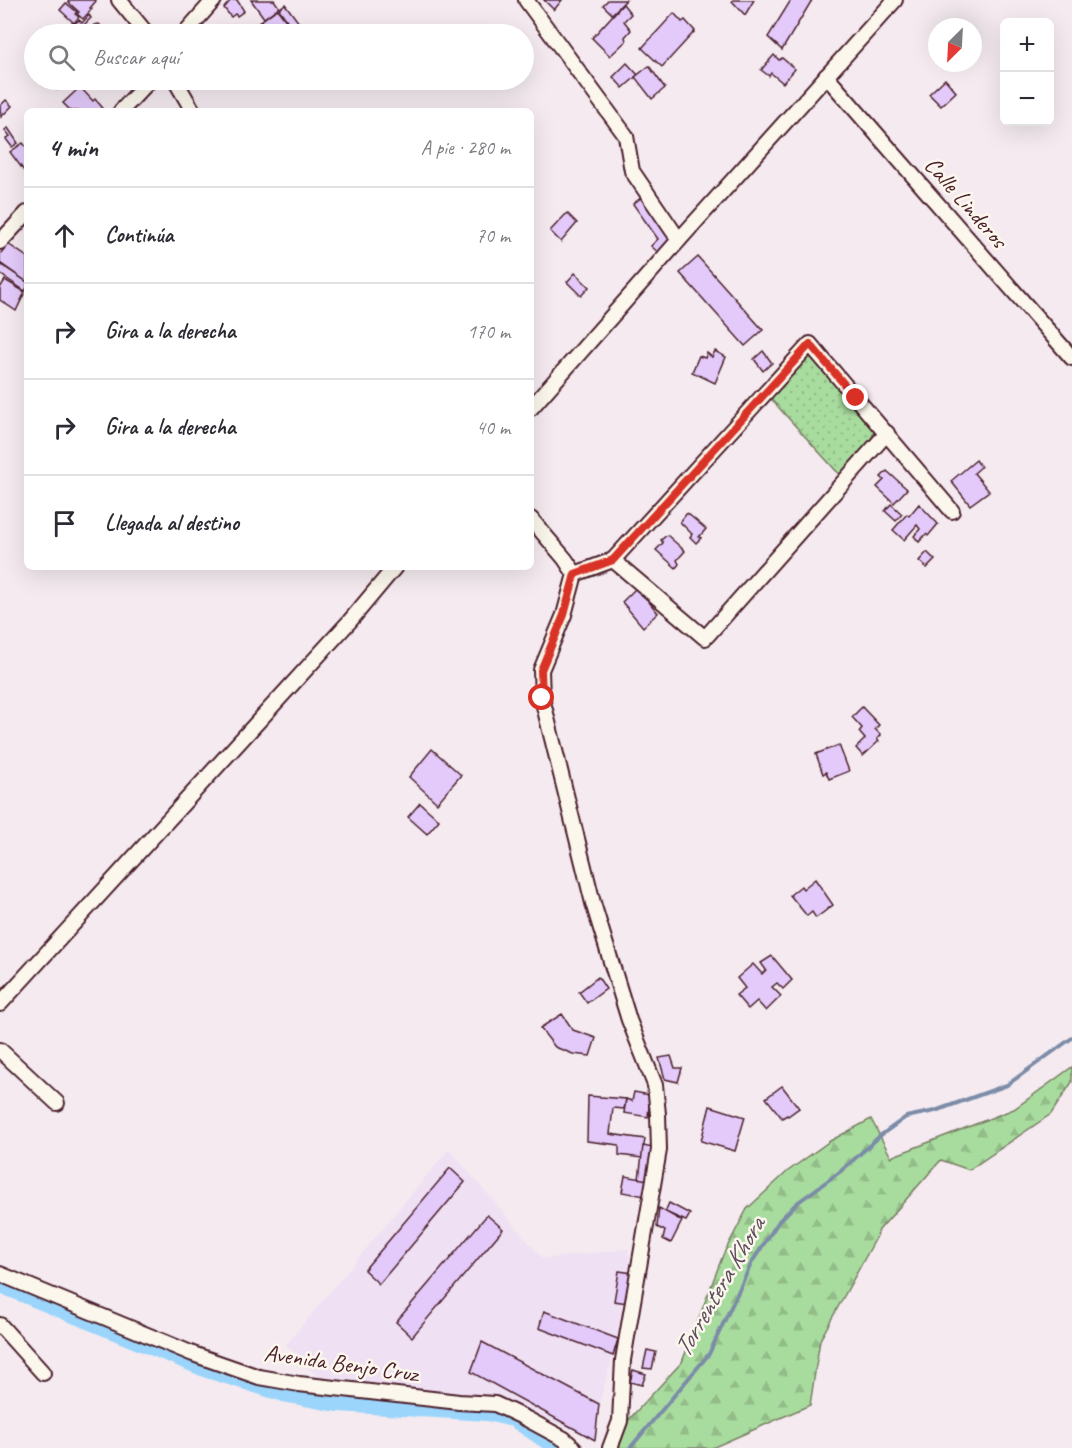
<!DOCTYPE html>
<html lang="es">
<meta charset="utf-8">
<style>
:root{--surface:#fff;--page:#f7f7f7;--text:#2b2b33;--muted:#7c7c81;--line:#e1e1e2}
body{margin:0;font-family:Caveat,sans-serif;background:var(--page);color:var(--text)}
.controls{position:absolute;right:18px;top:18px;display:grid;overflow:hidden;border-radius:9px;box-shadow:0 6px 24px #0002}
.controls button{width:54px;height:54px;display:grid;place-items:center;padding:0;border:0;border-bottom:2px solid var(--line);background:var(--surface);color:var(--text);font:30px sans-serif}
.compass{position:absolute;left:928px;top:18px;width:54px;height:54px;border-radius:50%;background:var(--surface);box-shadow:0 6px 24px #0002;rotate:204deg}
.stop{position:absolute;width:18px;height:18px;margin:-14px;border:4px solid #d93025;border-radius:50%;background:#fff}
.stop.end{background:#d93025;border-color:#fff;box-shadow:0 2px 6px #0008}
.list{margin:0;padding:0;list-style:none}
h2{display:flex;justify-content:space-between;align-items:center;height:78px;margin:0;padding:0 24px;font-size:26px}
h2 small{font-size:20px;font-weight:400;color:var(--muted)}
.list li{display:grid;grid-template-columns:39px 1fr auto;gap:18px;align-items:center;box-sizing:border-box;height:96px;padding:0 24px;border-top:2px solid var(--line)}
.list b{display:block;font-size:22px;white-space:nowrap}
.list em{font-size:20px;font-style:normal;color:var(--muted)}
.icon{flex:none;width:33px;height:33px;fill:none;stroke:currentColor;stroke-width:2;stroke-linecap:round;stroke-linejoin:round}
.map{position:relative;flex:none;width:1072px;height:1448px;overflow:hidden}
.search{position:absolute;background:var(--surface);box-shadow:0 6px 24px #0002;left:24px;top:24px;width:510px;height:66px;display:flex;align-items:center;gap:15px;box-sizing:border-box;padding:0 21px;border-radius:33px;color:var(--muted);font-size:22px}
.panel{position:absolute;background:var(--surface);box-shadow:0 6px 24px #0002;left:24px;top:108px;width:510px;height:462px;border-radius:9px}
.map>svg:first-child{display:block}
.built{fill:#efe0f3}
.grass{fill:url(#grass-dots);stroke:#797e64;stroke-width:1.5}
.forest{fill:url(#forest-firs);stroke:#797e64;stroke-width:1.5}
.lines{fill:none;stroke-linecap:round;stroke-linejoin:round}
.stream{stroke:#7b8ca8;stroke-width:4}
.canal{stroke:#9bd5fb;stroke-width:14}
.building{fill:#e3cafa;stroke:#4a1f2b;stroke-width:1.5}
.minor-casing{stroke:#4a1f2b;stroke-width:18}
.minor{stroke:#fbf7ec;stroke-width:14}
.route{stroke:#d93025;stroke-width:8}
.labels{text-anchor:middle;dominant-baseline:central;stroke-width:5;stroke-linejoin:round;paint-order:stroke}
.street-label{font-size:24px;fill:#4a1f2b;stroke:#fbf7ec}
.water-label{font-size:26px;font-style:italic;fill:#5e4c5f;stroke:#fbf7ec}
</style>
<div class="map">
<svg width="1072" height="1448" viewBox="0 0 1072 1448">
<defs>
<pattern id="grass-dots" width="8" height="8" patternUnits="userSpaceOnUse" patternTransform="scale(1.5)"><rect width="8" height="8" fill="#a8dc9e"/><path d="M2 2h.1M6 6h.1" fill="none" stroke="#92bc88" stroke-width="1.8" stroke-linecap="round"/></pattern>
<pattern id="forest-firs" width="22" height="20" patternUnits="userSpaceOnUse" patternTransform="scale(1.5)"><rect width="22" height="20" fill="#a8dc9e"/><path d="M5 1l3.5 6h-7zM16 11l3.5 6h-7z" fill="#92bc88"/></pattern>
</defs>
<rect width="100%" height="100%" fill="#f4eaf0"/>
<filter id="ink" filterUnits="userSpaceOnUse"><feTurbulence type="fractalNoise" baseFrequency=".0167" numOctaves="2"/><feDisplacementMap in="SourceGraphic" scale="12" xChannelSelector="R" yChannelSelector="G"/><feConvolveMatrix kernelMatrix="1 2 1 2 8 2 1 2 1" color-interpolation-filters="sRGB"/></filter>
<g filter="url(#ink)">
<!-- built -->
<path class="built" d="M449,1149L543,1259L628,1249L633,1273L628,1303L599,1404L595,1440L505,1400L321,1380L286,1345Z"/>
<!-- grass -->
<path class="grass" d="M806,358H814L872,425L874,432L871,439L840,475L770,398Z"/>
<!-- forest -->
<path class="forest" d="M1072,1067V1082L1051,1114L969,1170L941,1160L879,1230L877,1236L820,1340L810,1405L712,1448H618L620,1429L682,1362L723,1255L747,1209L788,1171L830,1141L871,1119L891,1157L1014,1109Z"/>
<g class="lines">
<!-- stream -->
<path class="stream" d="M630,1448L709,1354L752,1262L779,1221L797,1203L841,1171L881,1135L906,1117L935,1111L1007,1085L1072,1038"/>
<!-- canal -->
<path class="canal" d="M0,1286L207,1371L284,1395L338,1405L487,1414L513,1420L546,1442L552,1448"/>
</g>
<!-- building -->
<g class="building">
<path d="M70,0H95L96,1L90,8L92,9L83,19L77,14L79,12L68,2Z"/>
<path d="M231,0H237L244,11L237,16L235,14L231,17L224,8Z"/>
<path d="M251,0H274L279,7L264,18Z"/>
<path d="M544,0H562L554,10Z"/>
<path d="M608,0H626L612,14L603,5Z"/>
<path d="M733,0H754L745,15L732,1Z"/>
<path d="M791,0H812L782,50L768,37Z"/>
<path d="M66,3L77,12L75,14L79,17L74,23L60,10Z"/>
<path d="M285,4L302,27L294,33L287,23L288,22L279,9Z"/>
<path d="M623,4L631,14L624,21L631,30L625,37L626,41L610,56L592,38Z"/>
<path d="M277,9L287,22L285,24L292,33L290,34H265L257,24Z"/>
<path d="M674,13L682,22L685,20L695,31L662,67L642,48Z"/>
<path d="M89,15L91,18L75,34H66L63,32L72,23L74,24L79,20L82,23Z"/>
<path d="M99,24L106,31L110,28L116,34H91L93,33V26L94,25Z"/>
<path d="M774,55L779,60L782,58L795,69L783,83L771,73L769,76L761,70Z"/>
<path d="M627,63L638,75L623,88L613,77Z"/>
<path d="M649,66L665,88L652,99L635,77Z"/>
<path d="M945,79L956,92L941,106L929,94Z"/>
<path d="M47,80H69L57,90Z"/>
<path d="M80,87L93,101L95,99L102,107L101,111H71L63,103Z"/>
<path d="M6,100L12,106L1,117L0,106Z"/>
<path d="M8,128L18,143L12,147L6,139L10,136L5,130Z"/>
<path d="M23,143L27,148V175L10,152Z"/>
<path d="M642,197L674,239L661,255L651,246L658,239L633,204Z"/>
<path d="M567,213L577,223L561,242L550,231Z"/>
<path d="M8,244L27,257V282L0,263V254Z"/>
<path d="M698,257L763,330L745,346L680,273Z"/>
<path d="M0,264L27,282V288L25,291L0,274Z"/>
<path d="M575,273L589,287L581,296L567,282Z"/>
<path d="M5,280L25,292L16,311L0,300V288Z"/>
<path d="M715,351L726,357L715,383L692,372L699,356L705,358L707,353L712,357Z"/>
<path d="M763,351L772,363L763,371L754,359Z"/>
<path d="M976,460L981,467L974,473L989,491L970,505L951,481Z"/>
<path d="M887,471L907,489L894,503L877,487L884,480L881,477Z"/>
<path d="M891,504L902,514L896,521L885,511Z"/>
<path d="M919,504L938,524L928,536L926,534L919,542L914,536L920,529L917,525L904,540L893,530L907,514L909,516Z"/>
<path d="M687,513L706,529L699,537L701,538L696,543L690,537L692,534L680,522Z"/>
<path d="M667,535L685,551L677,560L679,564L676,568L656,550L663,543L661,540Z"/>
<path d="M927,552L935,560L927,568L919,561Z"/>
<path d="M637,587L658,613L643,627L622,602Z"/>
<path d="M862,707L879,725L875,729L881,735L877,739L879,741L863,756L856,748L865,739L859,732L862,728L852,717Z"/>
<path d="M839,745L849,771L829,779L826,772L823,774L816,754Z"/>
<path d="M432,749L461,775L437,803L409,777Z"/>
<path d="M420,803L439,820L427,834L408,817Z"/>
<path d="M815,879L833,905L816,918L812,912L807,916L790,895L801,886L803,889Z"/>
<path d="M772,956L792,980L783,989L777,983L772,987L781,996L766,1011L757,1001L748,1009L736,995L745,988L737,978L753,964L762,974L766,970L761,963Z"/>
<path d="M598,977L606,989L587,1003L579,992Z"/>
<path d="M562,1014L573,1030L596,1038L590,1056L573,1054L555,1047L540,1028Z"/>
<path d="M671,1056L675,1068H682L678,1082L665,1079L659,1058Z"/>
<path d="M782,1086L799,1108L788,1116L787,1115L782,1118L766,1098Z"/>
<path d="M634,1092L650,1095L648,1117L624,1113L626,1099L632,1101Z"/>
<path d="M588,1096L626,1099L624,1109L613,1108L610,1134L645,1139L642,1158L619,1155V1145L587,1141Z"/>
<path d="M710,1106L745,1117L735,1151L701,1141Z"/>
<path d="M643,1146L653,1148L648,1180L639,1179Z"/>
<path d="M450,1168L465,1182L379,1284L364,1270Z"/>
<path d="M625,1176L648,1180L645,1196L622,1192Z"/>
<path d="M669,1203L690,1214L686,1221L665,1212Z"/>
<path d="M659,1208L682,1221L671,1243L663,1239L665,1231L657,1227Z"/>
<path d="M487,1215L503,1229L412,1337L396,1322Z"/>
<path d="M619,1271L633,1273L628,1303L614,1301Z"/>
<path d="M544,1311L618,1339L613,1356L539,1328Z"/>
<path d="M482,1342L599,1404L595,1440L471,1372Z"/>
<path d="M647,1350L656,1352L652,1369L643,1368Z"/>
<path d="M633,1370L646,1374L642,1385L630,1382Z"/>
</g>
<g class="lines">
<!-- minor casing -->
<g class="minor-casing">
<g id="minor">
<path d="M119,0L147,34"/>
<path d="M526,0L626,136L632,171L679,240"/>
<path d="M184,34L214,0"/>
<path d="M826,76L1072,358"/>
<path d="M175,80L193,111"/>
<path d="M121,111L150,80"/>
<path d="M0,242L27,213"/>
<path d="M531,408L679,240L895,0"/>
<path d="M531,519L565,559L575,574L564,615L541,670L542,698L593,903L629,1020L655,1085L658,1114L659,1150L623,1360L620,1421L610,1448"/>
<path d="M613,560L705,638L887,433"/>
<path d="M575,574L613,560L810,344L952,511"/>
<path d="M0,1004L349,622L395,567"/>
<path d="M0,1050L57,1103"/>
<path d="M0,1274L193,1354L259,1377L299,1384L459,1402L495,1404L527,1419L564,1439L574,1448"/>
<path d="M0,1325L43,1373"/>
</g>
</g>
<!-- minor -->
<use href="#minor" class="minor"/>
</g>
</g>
<g class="lines" filter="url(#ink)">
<!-- route -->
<path class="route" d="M542,698L541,670L564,615L575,574L613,560L810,344L856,398"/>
</g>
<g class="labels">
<!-- street labels -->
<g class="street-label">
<text transform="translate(966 202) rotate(49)">Calle Linderos</text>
<text transform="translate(341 1363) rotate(8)">Avenida Benjo Cruz</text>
</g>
<!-- water labels -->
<g class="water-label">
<text transform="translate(719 1287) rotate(-60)">Torrentera Khora</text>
</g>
</g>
</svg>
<div class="controls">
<button>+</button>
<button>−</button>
</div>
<svg class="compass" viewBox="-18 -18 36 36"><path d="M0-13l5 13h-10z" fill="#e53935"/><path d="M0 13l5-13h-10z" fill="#7c7c81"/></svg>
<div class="stop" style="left:542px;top:698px"></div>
<div class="stop end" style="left:856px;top:398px"></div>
<div class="search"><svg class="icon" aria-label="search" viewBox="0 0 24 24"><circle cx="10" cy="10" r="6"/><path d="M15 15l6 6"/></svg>Buscar aquí</div>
<section class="panel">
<h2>4 min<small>A pie · 280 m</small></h2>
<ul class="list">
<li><svg class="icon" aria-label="ahead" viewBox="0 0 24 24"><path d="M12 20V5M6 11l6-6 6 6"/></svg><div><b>Continúa</b></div><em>70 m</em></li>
<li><svg class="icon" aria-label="right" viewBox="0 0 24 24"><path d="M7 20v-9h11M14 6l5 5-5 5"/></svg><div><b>Gira a la derecha</b></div><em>170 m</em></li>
<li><svg class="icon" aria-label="right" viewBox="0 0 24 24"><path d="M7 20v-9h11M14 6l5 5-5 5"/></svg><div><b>Gira a la derecha</b></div><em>40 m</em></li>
<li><svg class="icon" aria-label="arrive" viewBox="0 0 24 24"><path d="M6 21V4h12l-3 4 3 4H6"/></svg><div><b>Llegada al destino</b></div></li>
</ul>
</section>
</div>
